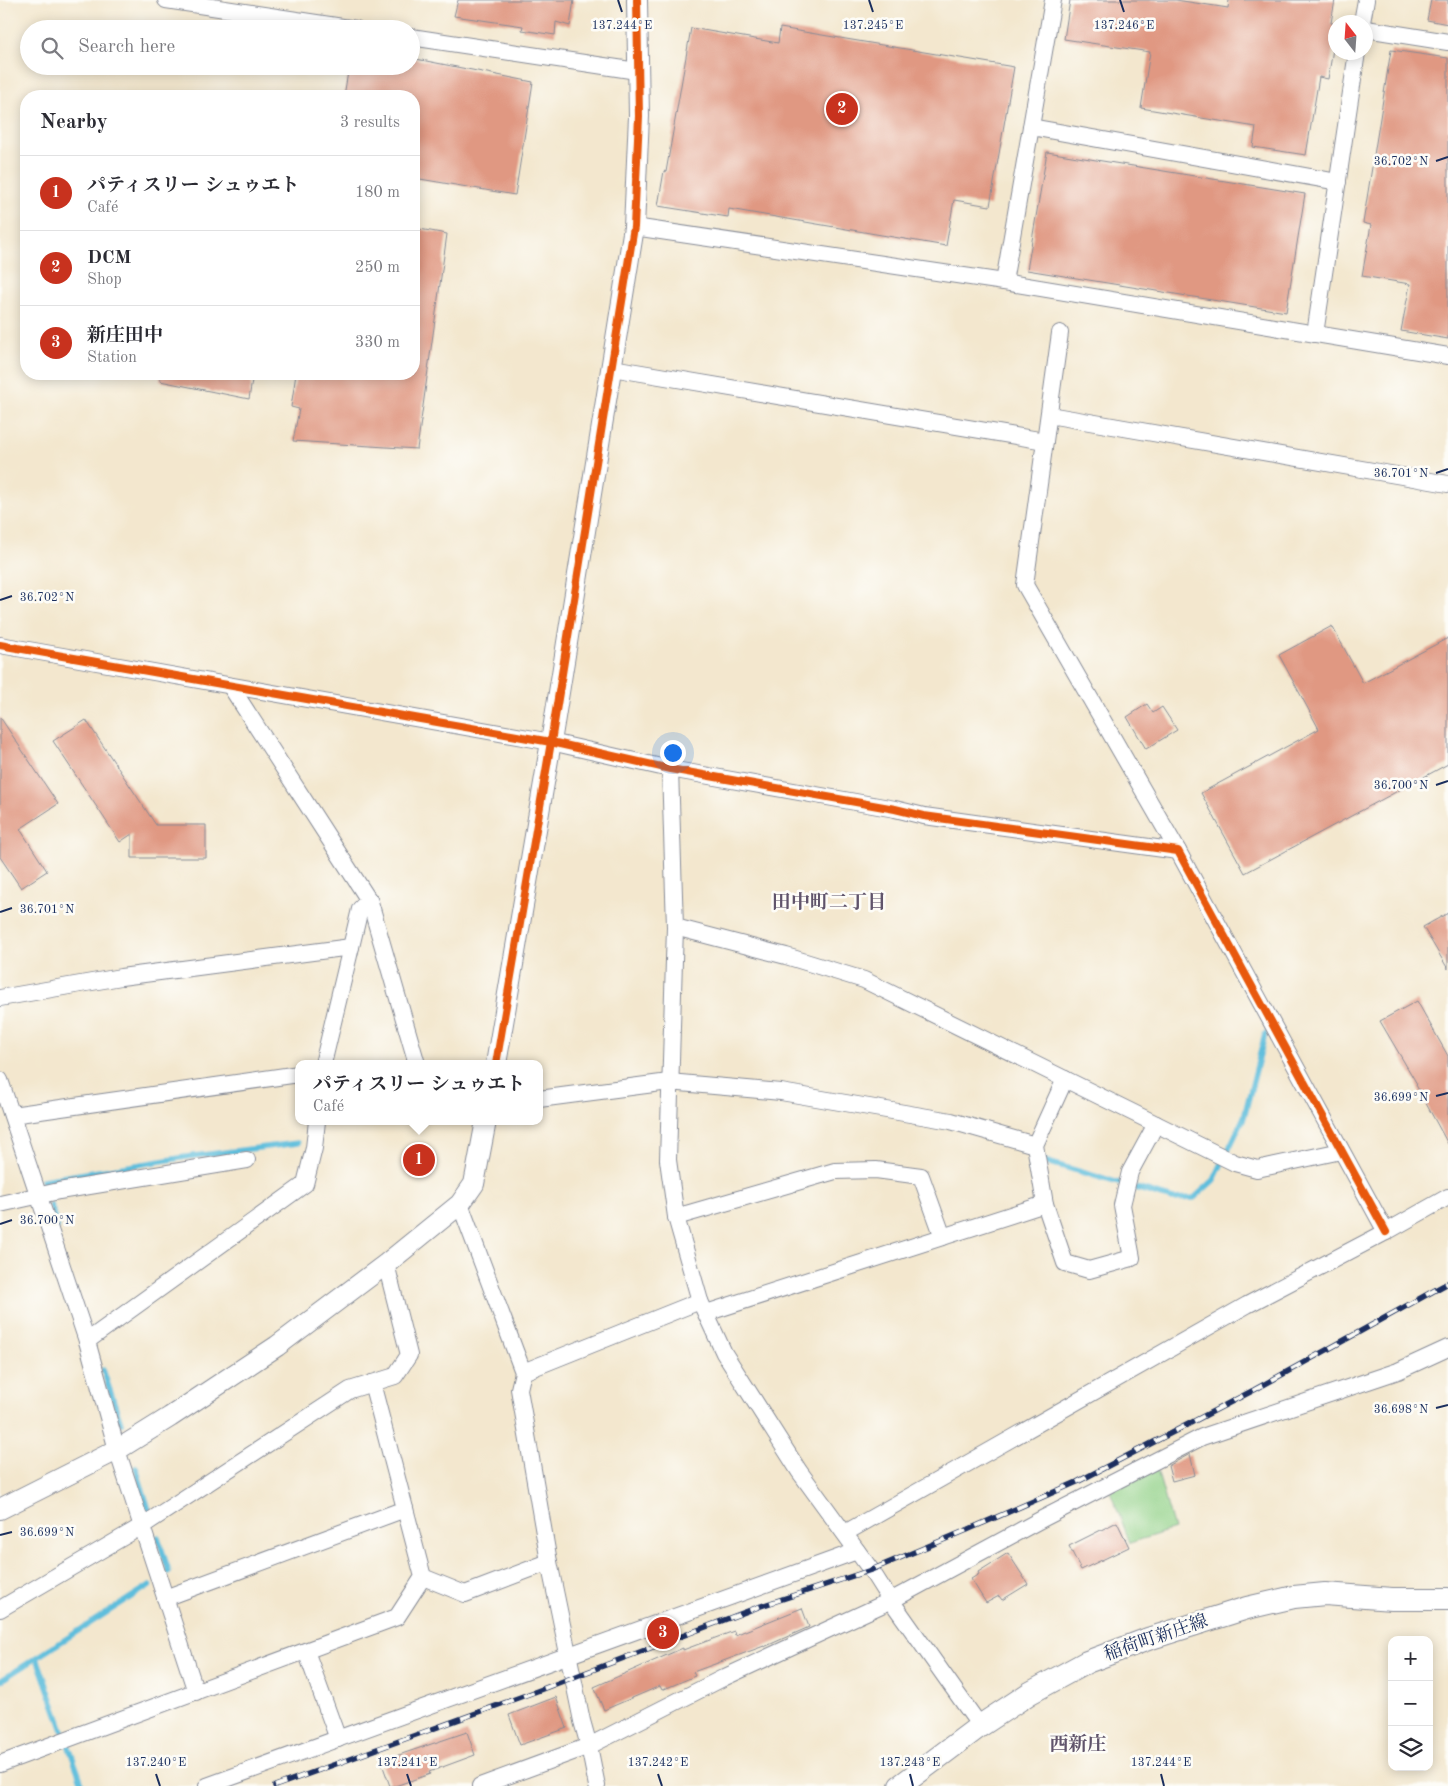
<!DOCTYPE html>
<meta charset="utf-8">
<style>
:root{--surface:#fff;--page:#f7f7f7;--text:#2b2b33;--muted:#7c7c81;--line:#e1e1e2;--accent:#c8321e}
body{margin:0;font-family:"Old Standard TT","Noto Serif JP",serif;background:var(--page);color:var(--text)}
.controls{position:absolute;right:15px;bottom:15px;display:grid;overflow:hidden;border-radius:10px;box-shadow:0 2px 12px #0003}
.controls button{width:45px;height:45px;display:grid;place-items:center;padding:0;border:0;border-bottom:1px solid var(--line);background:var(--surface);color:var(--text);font:25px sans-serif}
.compass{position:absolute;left:1328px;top:15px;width:45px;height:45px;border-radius:50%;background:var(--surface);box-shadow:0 2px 12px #0003;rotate:343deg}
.you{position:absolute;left:672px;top:752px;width:18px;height:18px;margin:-12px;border:4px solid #fff;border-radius:50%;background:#1a73e8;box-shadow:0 0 0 8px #1a73e833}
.badge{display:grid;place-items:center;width:32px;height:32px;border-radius:50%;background:var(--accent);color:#fff;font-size:16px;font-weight:700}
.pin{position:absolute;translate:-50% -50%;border:2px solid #fff;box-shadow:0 1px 5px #0006}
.popup{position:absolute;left:295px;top:1060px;width:248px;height:65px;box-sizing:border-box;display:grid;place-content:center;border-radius:10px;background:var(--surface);filter:drop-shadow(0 1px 4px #0005);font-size:16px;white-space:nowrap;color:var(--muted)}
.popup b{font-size:19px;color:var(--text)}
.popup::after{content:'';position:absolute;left:50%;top:100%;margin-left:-10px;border:10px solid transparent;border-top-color:var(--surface)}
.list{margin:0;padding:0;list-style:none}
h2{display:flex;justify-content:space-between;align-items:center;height:65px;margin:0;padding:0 20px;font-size:21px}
h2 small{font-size:16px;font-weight:400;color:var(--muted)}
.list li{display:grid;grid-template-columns:32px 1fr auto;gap:15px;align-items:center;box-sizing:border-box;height:75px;padding:0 20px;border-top:1px solid var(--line)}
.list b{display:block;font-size:19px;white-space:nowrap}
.list p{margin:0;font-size:16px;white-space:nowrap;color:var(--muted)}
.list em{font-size:16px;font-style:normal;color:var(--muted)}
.icon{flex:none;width:28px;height:28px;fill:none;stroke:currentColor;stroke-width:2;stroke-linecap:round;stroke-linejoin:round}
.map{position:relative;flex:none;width:1448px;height:1786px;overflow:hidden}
.search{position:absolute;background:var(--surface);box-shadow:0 2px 12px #0003;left:20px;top:20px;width:400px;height:55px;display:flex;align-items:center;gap:12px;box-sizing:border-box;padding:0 18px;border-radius:28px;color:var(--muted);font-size:19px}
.panel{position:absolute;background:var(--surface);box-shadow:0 2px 12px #0003;left:20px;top:90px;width:400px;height:290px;border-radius:20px}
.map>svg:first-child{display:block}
.green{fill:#91d188;stroke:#568073}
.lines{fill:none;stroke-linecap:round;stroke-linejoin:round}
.stream{stroke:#5ebedc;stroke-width:5.5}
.building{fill:#e09882}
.minor-casing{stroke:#878b96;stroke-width:18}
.tertiary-casing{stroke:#878b96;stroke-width:22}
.secondary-casing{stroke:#878b96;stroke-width:24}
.minor{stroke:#fff;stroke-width:16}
.tertiary{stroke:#fff;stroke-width:20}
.secondary{stroke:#fff;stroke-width:22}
.rail-casing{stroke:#1b2f5e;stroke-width:5.5}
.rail{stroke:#fdfcf7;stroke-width:4;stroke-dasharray:11;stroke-linecap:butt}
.cycleway-casing{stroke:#fdfcf7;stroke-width:11}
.cycleway{stroke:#e8590c;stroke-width:8}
.ticks{fill:none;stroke:#1b2f5e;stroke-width:2}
.labels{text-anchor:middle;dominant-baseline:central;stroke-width:5;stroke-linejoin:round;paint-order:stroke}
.street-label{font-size:18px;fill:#1b2f5e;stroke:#fdfcf7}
.neighbourhood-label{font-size:19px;font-weight:bold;fill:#60546b;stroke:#fdfcf7}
.ticks-label{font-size:12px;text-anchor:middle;fill:#1b2f5e;stroke:#fdfcf7;stroke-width:5;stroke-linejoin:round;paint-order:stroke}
</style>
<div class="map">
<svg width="1448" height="1786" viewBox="0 0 1448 1786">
<rect width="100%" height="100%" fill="#fdfcf7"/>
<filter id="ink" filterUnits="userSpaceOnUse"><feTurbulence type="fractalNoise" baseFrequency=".02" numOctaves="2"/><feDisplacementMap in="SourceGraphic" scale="10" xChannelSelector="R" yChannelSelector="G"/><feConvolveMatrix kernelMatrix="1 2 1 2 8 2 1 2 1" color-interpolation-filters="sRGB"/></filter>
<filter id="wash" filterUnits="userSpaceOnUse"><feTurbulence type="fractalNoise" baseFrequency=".0096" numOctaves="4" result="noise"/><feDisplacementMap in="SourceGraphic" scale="20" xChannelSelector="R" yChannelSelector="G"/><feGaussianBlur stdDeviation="1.12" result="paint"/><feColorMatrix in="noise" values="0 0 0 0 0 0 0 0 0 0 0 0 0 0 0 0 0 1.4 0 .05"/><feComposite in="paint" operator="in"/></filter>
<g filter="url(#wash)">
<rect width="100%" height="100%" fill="#f3e7ce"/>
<!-- green -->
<path class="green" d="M1157,1470L1174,1529L1130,1543L1110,1491Z"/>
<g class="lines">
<!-- stream -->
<g class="stream">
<path d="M1044,1161L1173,1199L1194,1198L1214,1180L1244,1117L1265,1034"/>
<path d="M46,1188L43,1180L186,1157L298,1143"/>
<path d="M51,1205L57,1227"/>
<path d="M103,1370L121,1423"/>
<path d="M136,1468L149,1510"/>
<path d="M158,1537L169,1572"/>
<path d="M37,1658L83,1786"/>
<path d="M0,1681L150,1585"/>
</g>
</g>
<g id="blocks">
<!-- building -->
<g class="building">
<path d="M458,0H574L570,26L556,22L555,35L522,30L523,26L454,16Z"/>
<path d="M1070,0H1176L1228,8L1229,0H1335L1331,23L1336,24V31L1328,79L1319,77L1306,155L1253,147L1256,127L1141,108L1150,52L1064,39Z"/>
<path d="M1431,0H1448V24L1427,20Z"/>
<path d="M691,28L778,43L780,28L1014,67L990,206L954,200L946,246L729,209L728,217L658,206L664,171L666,172Z"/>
<path d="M1391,50L1448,58V339L1401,331L1410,284L1362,276L1371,225L1363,223Z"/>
<path d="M411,58L533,82L515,195L414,178V96H344L349,66H411Z"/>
<path d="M1047,152L1305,194L1286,312L1027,270Z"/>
<path d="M414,228L447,234L417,449L293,441L299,409L291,407L296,374H414Z"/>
<path d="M160,374H253L249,399L160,381Z"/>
<path d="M1332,626L1363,683L1448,638V764L1245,873L1201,793L1319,729L1279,655Z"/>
<path d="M1147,704L1153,713L1162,707L1177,730L1146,749L1127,717Z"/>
<path d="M0,717L58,804L20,829L47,871L21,888L0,857Z"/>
<path d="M86,720L156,825H206V858H132V834L120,842L53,741Z"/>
<path d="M1448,913V969L1423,927Z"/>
<path d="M1417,1001L1448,1056V1144L1416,1085L1417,1084L1380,1021Z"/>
<path d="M1190,1454L1195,1475L1172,1481L1168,1466Z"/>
<path d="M1117,1522L1129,1547L1081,1570L1069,1546Z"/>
<path d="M1008,1553L1028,1584L1002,1600L999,1596L986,1603L971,1579L979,1574L978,1572Z"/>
<path d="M802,1608L809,1627L764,1647V1646L693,1672L695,1676L662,1690L660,1686L604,1710L594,1687L683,1648V1650L734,1631L735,1635Z"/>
<path d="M556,1697L567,1728L520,1745L509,1715Z"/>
<path d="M467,1732L475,1755L429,1772L430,1774L395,1786H390L381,1761Z"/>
</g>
</g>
</g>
<g filter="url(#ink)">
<use href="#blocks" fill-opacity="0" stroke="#878b96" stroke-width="1"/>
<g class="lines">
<!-- minor casing -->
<g class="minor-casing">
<g id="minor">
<path d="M166,0L356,29"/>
<path d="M1362,22L1366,0"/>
<path d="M1366,29L1448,42"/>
<path d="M411,37L637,71"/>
<path d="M1031,127L1338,182"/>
<path d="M634,227L1004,282L1448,356"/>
<path d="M1004,282L1053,0"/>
<path d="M1060,333L1025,585L1178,851"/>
<path d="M1315,334L1357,52"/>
<path d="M612,368L1045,441"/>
<path d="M1049,415L1448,484"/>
<path d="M0,645L551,742L670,769L895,809L924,816L1178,851L1386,1232"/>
<path d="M231,687L370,902L417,1064"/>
<path d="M670,769L675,927L668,1160L676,1217L700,1301L724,1353L799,1471L871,1570L883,1589L980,1726"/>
<path d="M675,927L786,956L864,980L1235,1163L1257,1169L1341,1151"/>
<path d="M351,947L360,909L369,900"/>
<path d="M0,998L121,977L351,947L323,1064"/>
<path d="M1065,1079L1035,1145L1045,1204L1065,1263L1089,1270L1132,1258L1122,1205L1130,1172L1156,1124"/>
<path d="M0,1080L87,1341L117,1450L196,1692"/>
<path d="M539,1099L669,1082L781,1092L951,1121L1035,1145"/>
<path d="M12,1115L299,1074"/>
<path d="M0,1204L59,1191L247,1160"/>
<path d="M460,1204L523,1372L519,1389L549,1562L582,1721L589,1746L597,1786"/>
<path d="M676,1217L835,1171L876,1170L921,1176L943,1237"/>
<path d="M706,1313L1045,1204"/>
<path d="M87,1341L305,1184L314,1148L317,1121"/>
<path d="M523,1372L700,1301"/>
<path d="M845,1533L1247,1305L1386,1232L1448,1197"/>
<path d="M423,1577L465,1594L549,1562"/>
<path d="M165,1598L405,1509"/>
<path d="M0,1609L142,1526L350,1390L395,1376L409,1355L386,1264"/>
<path d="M306,1651L338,1739"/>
<path d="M0,1764L397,1617L423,1577L372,1383"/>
<path d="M207,1786L857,1551"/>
<path d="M480,1786L589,1746L723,1678L892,1600L1042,1519L1202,1437L1398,1371L1448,1348"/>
</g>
</g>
<!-- tertiary casing -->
<g class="tertiary-casing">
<g id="tertiary">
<path d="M496,1064L551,742L634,227L639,116L637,0"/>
<path d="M0,1509L117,1450L170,1417L277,1346L386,1264L460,1204L474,1184L486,1121"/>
</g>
</g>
<!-- secondary casing -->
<g class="secondary-casing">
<path id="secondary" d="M900,1786L980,1726L1030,1693L1087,1662L1148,1639L1247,1608L1294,1597L1325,1594L1392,1599H1448"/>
</g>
<!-- minor -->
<use href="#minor" class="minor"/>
<!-- tertiary -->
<use href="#tertiary" class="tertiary"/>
<!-- secondary -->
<use href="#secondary" class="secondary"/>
<!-- rail casing -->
<g class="rail-casing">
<path id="rail" d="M275,1786L537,1691L761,1606L871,1570L967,1530L1077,1482L1254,1390L1448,1283"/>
</g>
<!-- rail -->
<use href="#rail" class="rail"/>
<!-- cycleway casing -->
<g class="cycleway-casing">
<g id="cycleway">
<path d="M0,645L551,742L670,769L895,809L924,816L1178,851L1386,1232"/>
<path d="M496,1064L551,742L634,227L639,116L637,0"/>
</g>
</g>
<!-- cycleway -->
<use href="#cycleway" class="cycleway"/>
</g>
</g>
<!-- ticks -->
<path class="ticks" d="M618,0L622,12M869,0L873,12M1120,0L1124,12M1436,161L1448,157M1436,473L1448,469M0,600L12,596M1436,785L1448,781M0,912L12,908M1436,1096L1448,1093M0,1224L12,1220M1436,1408L1448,1405M0,1535L12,1532M156,1774L160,1786M407,1774L411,1786M658,1774L662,1786M910,1774L913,1786M1161,1774L1164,1786"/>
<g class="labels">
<!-- street labels -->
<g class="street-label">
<text transform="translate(1156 1638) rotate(-19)">稲荷町新庄線</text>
</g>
<!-- neighbourhood labels -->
<g class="neighbourhood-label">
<text x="829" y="903">田中町二丁目</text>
<text x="1078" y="1745">西新庄</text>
</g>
</g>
<g class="ticks-label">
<text x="622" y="29">137.244°E</text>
<text x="873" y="29">137.245°E</text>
<text x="1124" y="29">137.246°E</text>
<text x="1401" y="165">36.702°N</text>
<text x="1401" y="477">36.701°N</text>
<text x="47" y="601">36.702°N</text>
<text x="1401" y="789">36.700°N</text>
<text x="47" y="913">36.701°N</text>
<text x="1401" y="1101">36.699°N</text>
<text x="47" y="1224">36.700°N</text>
<text x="1401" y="1413">36.698°N</text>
<text x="47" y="1536">36.699°N</text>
<text x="156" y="1766">137.240°E</text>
<text x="407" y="1766">137.241°E</text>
<text x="658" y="1766">137.242°E</text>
<text x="910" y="1766">137.243°E</text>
<text x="1161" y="1766">137.244°E</text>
</g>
</svg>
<div class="controls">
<button>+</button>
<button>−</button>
<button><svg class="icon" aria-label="layers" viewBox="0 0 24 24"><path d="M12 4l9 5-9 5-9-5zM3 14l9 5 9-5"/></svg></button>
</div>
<svg class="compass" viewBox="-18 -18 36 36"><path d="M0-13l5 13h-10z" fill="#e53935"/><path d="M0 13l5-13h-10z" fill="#7c7c81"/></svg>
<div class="you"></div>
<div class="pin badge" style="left:419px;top:1160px">1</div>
<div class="popup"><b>パティスリー シュゥエト</b>Café</div>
<div class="pin badge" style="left:842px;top:109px">2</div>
<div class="pin badge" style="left:663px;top:1633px">3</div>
<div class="search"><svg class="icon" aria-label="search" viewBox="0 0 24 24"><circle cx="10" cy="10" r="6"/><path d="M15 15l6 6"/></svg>Search here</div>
<section class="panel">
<h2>Nearby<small>3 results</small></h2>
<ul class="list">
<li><span class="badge">1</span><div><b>パティスリー シュゥエト</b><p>Café</p></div><em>180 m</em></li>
<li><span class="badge">2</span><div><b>DCM</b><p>Shop</p></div><em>250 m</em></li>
<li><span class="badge">3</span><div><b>新庄田中</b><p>Station</p></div><em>330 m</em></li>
</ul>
</section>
</div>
